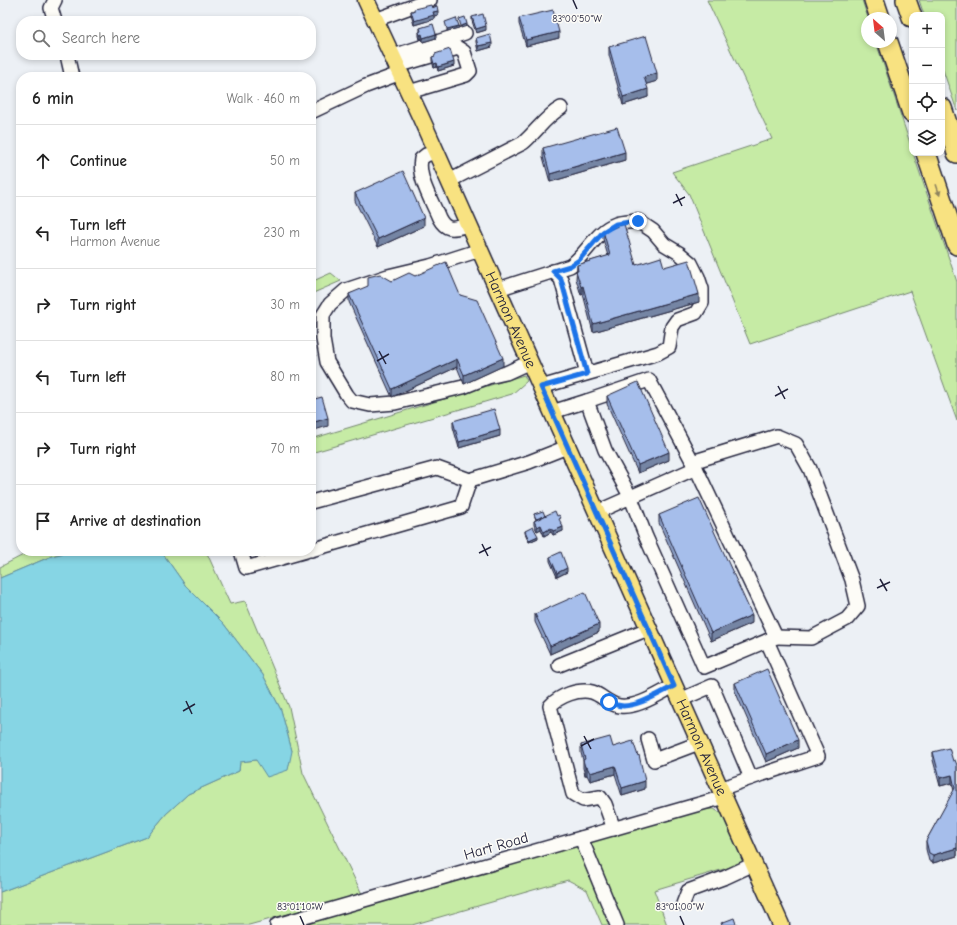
<!DOCTYPE html>
<meta charset="utf-8">
<style>
:root{--surface:#fff;--page:#f6f6f6;--text:#222;--muted:#767676;--line:#e0e0e0}
body{margin:0;font-family:"Comic Neue",sans-serif;background:var(--page);color:var(--text)}
.controls{position:absolute;right:12px;top:12px;display:grid;overflow:hidden;border-radius:8px;box-shadow:0 2px 6px #0003}
.controls button{width:36px;height:36px;display:grid;place-items:center;padding:0;border:0;border-bottom:1px solid var(--line);background:var(--surface);color:var(--text);font:20px sans-serif}
.compass{position:absolute;left:861px;top:12px;width:36px;height:36px;border-radius:50%;background:var(--surface);box-shadow:0 2px 6px #0003;rotate:332deg}
.stop{position:absolute;width:12px;height:12px;margin:-9px;border:3px solid #1a73e8;border-radius:50%;background:#fff}
.stop.end{background:#1a73e8;border-color:#fff;box-shadow:0 1px 4px #0008}
.list{margin:0;padding:0;list-style:none}
h2{display:flex;justify-content:space-between;align-items:center;height:52px;margin:0;padding:0 16px;font-size:17px}
h2 small{font-size:13px;font-weight:400;color:var(--muted)}
.list li{display:grid;grid-template-columns:26px 1fr auto;gap:12px;align-items:center;box-sizing:border-box;height:72px;padding:0 16px;border-top:1px solid var(--line)}
.list b{display:block;font-size:15px;white-space:nowrap}
.list p{margin:0;font-size:13px;white-space:nowrap;color:var(--muted)}
.list em{font-size:13px;font-style:normal;color:var(--muted)}
.icon{flex:none;width:22px;height:22px;fill:none;stroke:currentColor;stroke-width:2;stroke-linecap:round;stroke-linejoin:round}
.map{position:relative;flex:none;width:957px;height:925px;overflow:hidden}
.search{position:absolute;background:var(--surface);box-shadow:0 2px 6px #0003;left:16px;top:16px;width:300px;height:44px;display:flex;align-items:center;gap:10px;box-sizing:border-box;padding:0 14px;border-radius:16px;color:var(--muted);font-size:15px}
.panel{position:absolute;background:var(--surface);box-shadow:0 2px 6px #0003;left:16px;top:72px;width:300px;height:484px;border-radius:16px}
.map>svg:first-child{display:block}
.green{fill:#c6eba5;stroke:#748670}
.water{fill:#86d5e4;stroke:#5e8da0}
.lines{fill:none;stroke-linecap:round;stroke-linejoin:round}
.minor-casing{stroke:#22223b;stroke-width:16}
.major-casing{stroke:#22223b;stroke-width:19}
.highway-casing{stroke:#22223b;stroke-width:22}
.minor{stroke:#fdfcf7;stroke-width:13}
.major{stroke:#f8e281;stroke-width:16}
.highway{stroke:#f8e281;stroke-width:19}
.wall{fill:#8fa3ca;stroke:#22223b}
.shaded-wall{fill:#7485a4;stroke:#22223b}
.building{fill:#a6beeb;stroke:#22223b}
.oneway{fill:#8d825e}
.route{stroke:#1a73e8;stroke-width:5}
.ticks{fill:none;stroke:#22223b;stroke-width:1.5}
.labels{text-anchor:middle;dominant-baseline:central;stroke-width:3;stroke-linejoin:round;paint-order:stroke}
.street-label{font-size:15px;fill:#22223b;stroke:#fdfcf7}
.ticks-label{font-size:10px;text-anchor:middle;fill:#22223b;stroke:#fdfcf7;stroke-width:3;stroke-linejoin:round;paint-order:stroke}
</style>
<div class="map">
<svg width="957" height="925" viewBox="0 0 957 925">
<rect width="100%" height="100%" fill="#ecf0f5"/>
<filter id="ink" filterUnits="userSpaceOnUse"><feTurbulence type="fractalNoise" baseFrequency=".025" numOctaves="2"/><feDisplacementMap in="SourceGraphic" scale="8" xChannelSelector="R" yChannelSelector="G"/><feConvolveMatrix kernelMatrix="1 2 1 2 8 2 1 2 1" color-interpolation-filters="sRGB"/></filter>
<g filter="url(#ink)">
<!-- green -->
<g class="green">
<path d="M707,0H862L868,18L867,42H876L912,149V153H913L957,282V421L910,291L750,344L689,194L672,172L772,139Z"/>
<path d="M919,0H957V111L942,67V15H924Z"/>
<path d="M331,273L341,281L311,294V282Z"/>
<path d="M524,375L527,381L512,394L311,453V439Z"/>
<path d="M31,551H72L52,556L0,578V567Z"/>
<path d="M161,551H206L230,604L245,601L289,707L303,773L362,894L249,925H0V892L147,837L166,814L188,794L239,771L240,762L256,760L292,751L281,710L263,675L223,623L185,585Z"/>
<path d="M704,809H714L722,814L744,863L654,890L667,925H602L587,890L568,880L412,925H299Z"/>
</g>
<!-- water -->
<path class="water" d="M72,551H161L185,585L223,623L263,675L281,710L292,751L288,770L267,777L256,760L240,762L239,771L188,794L166,814L147,837L0,892V578L52,556Z"/>
<g class="lines">
<!-- minor casing -->
<g class="minor-casing">
<g id="minor">
<path d="M375,20L430,0"/>
<path d="M55,21L51,8L55,0"/>
<path d="M67,55L72,77"/>
<path d="M393,56L465,33"/>
<path d="M397,66L458,48L464,52L470,71L466,75L409,92"/>
<path d="M311,112L366,86L401,73"/>
<path d="M436,152L426,155L421,159C417,177 432,201 439,218C447,233 455,228 469,225"/>
<path d="M449,181L523,143C536,132 546,116 561,108"/>
<path d="M480,250L430,266L388,276L346,290L330,304L323,315V339L327,362L347,395L352,401L370,405L395,403L463,387L488,377L506,373L530,362"/>
<path d="M553,271L561,279L587,373"/>
<path d="M498,289L570,266C587,254 596,231 616,224C622,222 631,222 638,221L653,231L664,244L679,253L691,263L698,277L702,289V303L696,313L677,320L672,327L669,347L658,353L541,387"/>
<path d="M587,401L649,380L696,468"/>
<path d="M552,412L587,401L605,450L631,498L646,537L704,667L776,637L696,468L597,512"/>
<path d="M692,462L777,436L796,444L810,469L852,580L858,606L847,619L811,638L776,637"/>
<path d="M311,502L437,468L470,480L529,462L567,447"/>
<path d="M311,550L461,507L470,480"/>
<path d="M241,551L246,568L306,551"/>
<path d="M559,665L648,629"/>
<path d="M680,700L712,686L751,778L720,789"/>
<path d="M648,739L654,760L699,743"/>
<path d="M751,778L818,756L767,641"/>
<path d="M614,829L605,804L600,797L583,800L573,794L550,706C559,696 579,688 592,692C602,695 609,705 620,706C638,708 658,694 674,686"/>
<path d="M581,838L617,925"/>
<path d="M683,904L688,891L726,877L754,864"/>
<path d="M277,925L724,797"/>
</g>
</g>
<!-- major casing -->
<g class="major-casing">
<g id="major">
<path id="s1" d="M366,0L421,118L781,925"/>
</g>
</g>
<!-- highway casing -->
<g class="highway-casing">
<g id="highway">
<path d="M874,0L880,18"/>
<path d="M906,0L912,17"/>
<path d="M888,42L912,113"/>
<path d="M942,108L957,153"/>
<path d="M926,153L957,245"/>
</g>
</g>
<!-- minor -->
<use href="#minor" class="minor"/>
<!-- major -->
<use href="#major" class="major"/>
<!-- highway -->
<use href="#highway" class="highway"/>
</g>
<!-- wall -->
<g class="wall">
<path d="M432,8L438,15L434,16V19L414,25L411,15V11Z"/>
<path d="M472,17L486,30L476,33L472,21Z"/>
<path d="M519,18L559,38L526,46L519,24Z"/>
<path d="M420,28L436,38L423,42L422,39H420L419,36V32H420Z"/>
<path d="M476,38L492,47L478,51L476,42Z"/>
<path d="M609,47L657,81L646,84L648,97L623,105L609,55Z"/>
<path d="M435,54L454,66L438,71L437,67L434,68L432,61V57H435Z"/>
<path d="M543,148L625,160L550,182L543,157Z"/>
<path d="M355,193L424,226L378,247L355,201Z"/>
<path d="M603,231L636,265L664,267L699,302L593,332L583,294L581,295L576,279L577,265L608,256L603,239Z"/>
<path d="M415,276L460,295L503,366L464,384L457,367L392,397L349,302V294L392,281Z"/>
<path d="M607,396L669,460L638,473L607,404Z"/>
<path d="M453,421L500,436L459,448L453,427Z"/>
<path d="M534,514L561,523L563,531L553,535L551,532L544,536L541,529L537,531L534,525V521L536,520Z"/>
<path d="M659,515L752,623L711,641L659,523Z"/>
<path d="M525,531L538,538L529,542L525,533Z"/>
<path d="M550,557L567,572L557,577L550,561Z"/>
<path d="M535,614L599,632L550,654L535,622Z"/>
<path d="M735,683L798,748L766,762L735,691Z"/>
<path d="M581,745L613,747L645,789L622,796L615,774L590,781L587,775H585L583,768V760L581,753Z"/>
<path d="M933,752L953,761L957,765V856L933,863L929,861L926,849V841L954,791L952,783L940,786L933,760Z"/>
</g>
<!-- shaded-wall -->
<g class="shaded-wall">
<path d="M438,11V15L434,16V19L414,25V21L433,12Z"/>
<path d="M467,24V26L461,28V26Z"/>
<path d="M459,26V28L447,31V29Z"/>
<path d="M486,26V30L476,33V29Z"/>
<path d="M559,32V38L526,46V40Z"/>
<path d="M422,34V39H420V35Z"/>
<path d="M436,34V38L423,42V38Z"/>
<path d="M492,43V47L478,51V46Z"/>
<path d="M454,62V66L438,71V67Z"/>
<path d="M437,63V67L434,68V64Z"/>
<path d="M657,73V81L644,85V77Z"/>
<path d="M648,89V97L623,105V97Z"/>
<path d="M625,152V160L550,182V174Z"/>
<path d="M424,218V226L378,247V239Z"/>
<path d="M583,286V294L581,295V287Z"/>
<path d="M699,294V302L593,332V324Z"/>
<path d="M503,358V366L464,384V375Z"/>
<path d="M457,359V367L392,397V389Z"/>
<path d="M328,418V426L311,431V423Z"/>
<path d="M500,430V436L459,448V442Z"/>
<path d="M669,452V460L638,473V465Z"/>
<path d="M541,525V529L537,531V527Z"/>
<path d="M563,527V531L553,535V531Z"/>
<path d="M551,528V532L544,536V532Z"/>
<path d="M538,536V538L529,542V540Z"/>
<path d="M567,568V572L557,577V573Z"/>
<path d="M752,615V623L711,641V633Z"/>
<path d="M599,624V632L550,654V646Z"/>
<path d="M798,740V748L766,762V754Z"/>
<path d="M615,766V774L590,781V773Z"/>
<rect x="585" y="767" width="2" height="8"/>
<path d="M952,775V783L940,786V778Z"/>
<path d="M645,781V789L622,796V788Z"/>
<path d="M957,848V856L933,863V855Z"/>
</g>
<!-- building -->
<g class="building">
<path d="M431,5L432,8L437,6L438,11L433,12L434,15L414,21L411,11H414V9Z"/>
<path d="M553,10L559,32L526,40L519,18Z"/>
<path d="M483,14L486,26L476,29L472,17Z"/>
<path d="M465,17L467,24L461,26L459,19Z"/>
<path d="M456,18L459,26L447,29L445,22Z"/>
<path d="M433,24L436,34L423,38L422,34L420,35L419,32L421,31L420,28Z"/>
<path d="M490,34L492,43L478,46L476,38Z"/>
<path d="M646,36L657,73L644,77L648,89L623,97L609,47Z"/>
<path d="M450,49L454,62L438,67L437,63L434,64L432,57L435,56V54Z"/>
<path d="M617,127L625,152L550,174L543,148Z"/>
<path d="M403,171L424,218L378,239L355,193Z"/>
<path d="M624,224L636,265L661,257L664,267L689,260L699,294L593,324L583,286L581,287L576,271H578L577,265L610,255L603,231Z"/>
<path d="M446,262L460,295L477,300L503,358L464,375L457,359L392,389L349,294L368,286V277L380,274L392,281L409,273L415,276Z"/>
<path d="M638,382L669,452L638,465L607,396Z"/>
<path d="M322,397L328,418L311,423V400Z"/>
<path d="M494,409L500,430L459,442L453,421Z"/>
<path d="M699,498L752,615L711,633L659,515Z"/>
<path d="M543,511L545,516L536,519L534,514Z"/>
<path d="M555,511L557,516L559,515L561,518L559,519L563,527L553,531L551,528L544,532L541,525L537,527L534,521Z"/>
<path d="M533,527L538,536L529,540L525,531Z"/>
<path d="M561,552L567,568L557,573L550,557Z"/>
<path d="M585,592L599,624L550,646L535,614Z"/>
<path d="M767,669L798,740L766,754L735,683Z"/>
<path d="M610,737L613,747L633,741L638,756L639,755L645,781L622,788L615,766L590,773L587,767H585L583,760L585,759L581,745Z"/>
<path d="M949,748L953,761L955,760L957,765V848L933,855L929,853L926,841L955,788L952,775L940,778L933,752Z"/>
<path d="M734,918L736,924H738L739,925H722L721,923Z"/>
</g>
<!-- one-way arrows -->
<defs><path id="oneway-solid" d="M-6-.8H1V-3.2L6.5 0L1 3.2V.8H-6Z"/></defs>
<use class="oneway" href="#oneway-solid" transform="translate(938 190) rotate(71)"/>
</g>
<g class="lines" filter="url(#ink)">
<!-- route -->
<path class="route" d="M609,702C611,703 615,705 617,705C633,710 660,693 674,686L541,387L587,374L561,279L553,271L570,266L579,260L603,232L616,224L638,221"/>
</g>
<!-- ticks -->
<path class="ticks" d="M573,0L577,9M676,194L682,206M673,203L685,197M379,351L386,364M377,361L389,354M778,386L785,399M775,396L788,389M482,544L488,556M479,553L491,547M880,579L887,591M877,588L890,582M186,701L192,714M183,711L195,704M584,736L591,749M581,746L594,739M300,916L304,925M680,916L684,925"/>
<g class="labels">
<!-- street labels -->
<g class="street-label">
<text stroke="none"><textPath href="#s1" startOffset="351">Harmon Avenue</textPath></text>
<text stroke="none"><textPath href="#s1" startOffset="819">Harmon Avenue</textPath></text>
<text transform="translate(496 846) rotate(-16)">Hart Road</text>
</g>
</g>
<g class="ticks-label">
<text x="577" y="22">83°00'50"W</text>
<text x="300" y="910">83°01'10"W</text>
<text x="680" y="910">83°01'00"W</text>
</g>
</svg>
<div class="controls">
<button>+</button>
<button>−</button>
<button><svg class="icon" aria-label="locate" viewBox="0 0 24 24"><circle cx="12" cy="12" r="6"/><path d="M12 2v4M12 18v4M2 12h4M18 12h4"/></svg></button>
<button><svg class="icon" aria-label="layers" viewBox="0 0 24 24"><path d="M12 4l9 5-9 5-9-5zM3 14l9 5 9-5"/></svg></button>
</div>
<svg class="compass" viewBox="-18 -18 36 36"><path d="M0-13l5 13h-10z" fill="#e53935"/><path d="M0 13l5-13h-10z" fill="#767676"/></svg>
<div class="stop" style="left:609px;top:702px"></div>
<div class="stop end" style="left:638px;top:221px"></div>
<div class="search"><svg class="icon" aria-label="search" viewBox="0 0 24 24"><circle cx="10" cy="10" r="6"/><path d="M15 15l6 6"/></svg>Search here</div>
<section class="panel">
<h2>6 min<small>Walk · 460 m</small></h2>
<ul class="list">
<li><svg class="icon" aria-label="ahead" viewBox="0 0 24 24"><path d="M12 20V5M6 11l6-6 6 6"/></svg><div><b>Continue</b></div><em>50 m</em></li>
<li><svg class="icon" aria-label="left" viewBox="0 0 24 24"><path d="M17 20v-9H6M10 6l-5 5 5 5"/></svg><div><b>Turn left</b><p>Harmon Avenue</p></div><em>230 m</em></li>
<li><svg class="icon" aria-label="right" viewBox="0 0 24 24"><path d="M7 20v-9h11M14 6l5 5-5 5"/></svg><div><b>Turn right</b></div><em>30 m</em></li>
<li><svg class="icon" aria-label="left" viewBox="0 0 24 24"><path d="M17 20v-9H6M10 6l-5 5 5 5"/></svg><div><b>Turn left</b></div><em>80 m</em></li>
<li><svg class="icon" aria-label="right" viewBox="0 0 24 24"><path d="M7 20v-9h11M14 6l5 5-5 5"/></svg><div><b>Turn right</b></div><em>70 m</em></li>
<li><svg class="icon" aria-label="arrive" viewBox="0 0 24 24"><path d="M6 21V4h12l-3 4 3 4H6"/></svg><div><b>Arrive at destination</b></div></li>
</ul>
</section>
</div>
